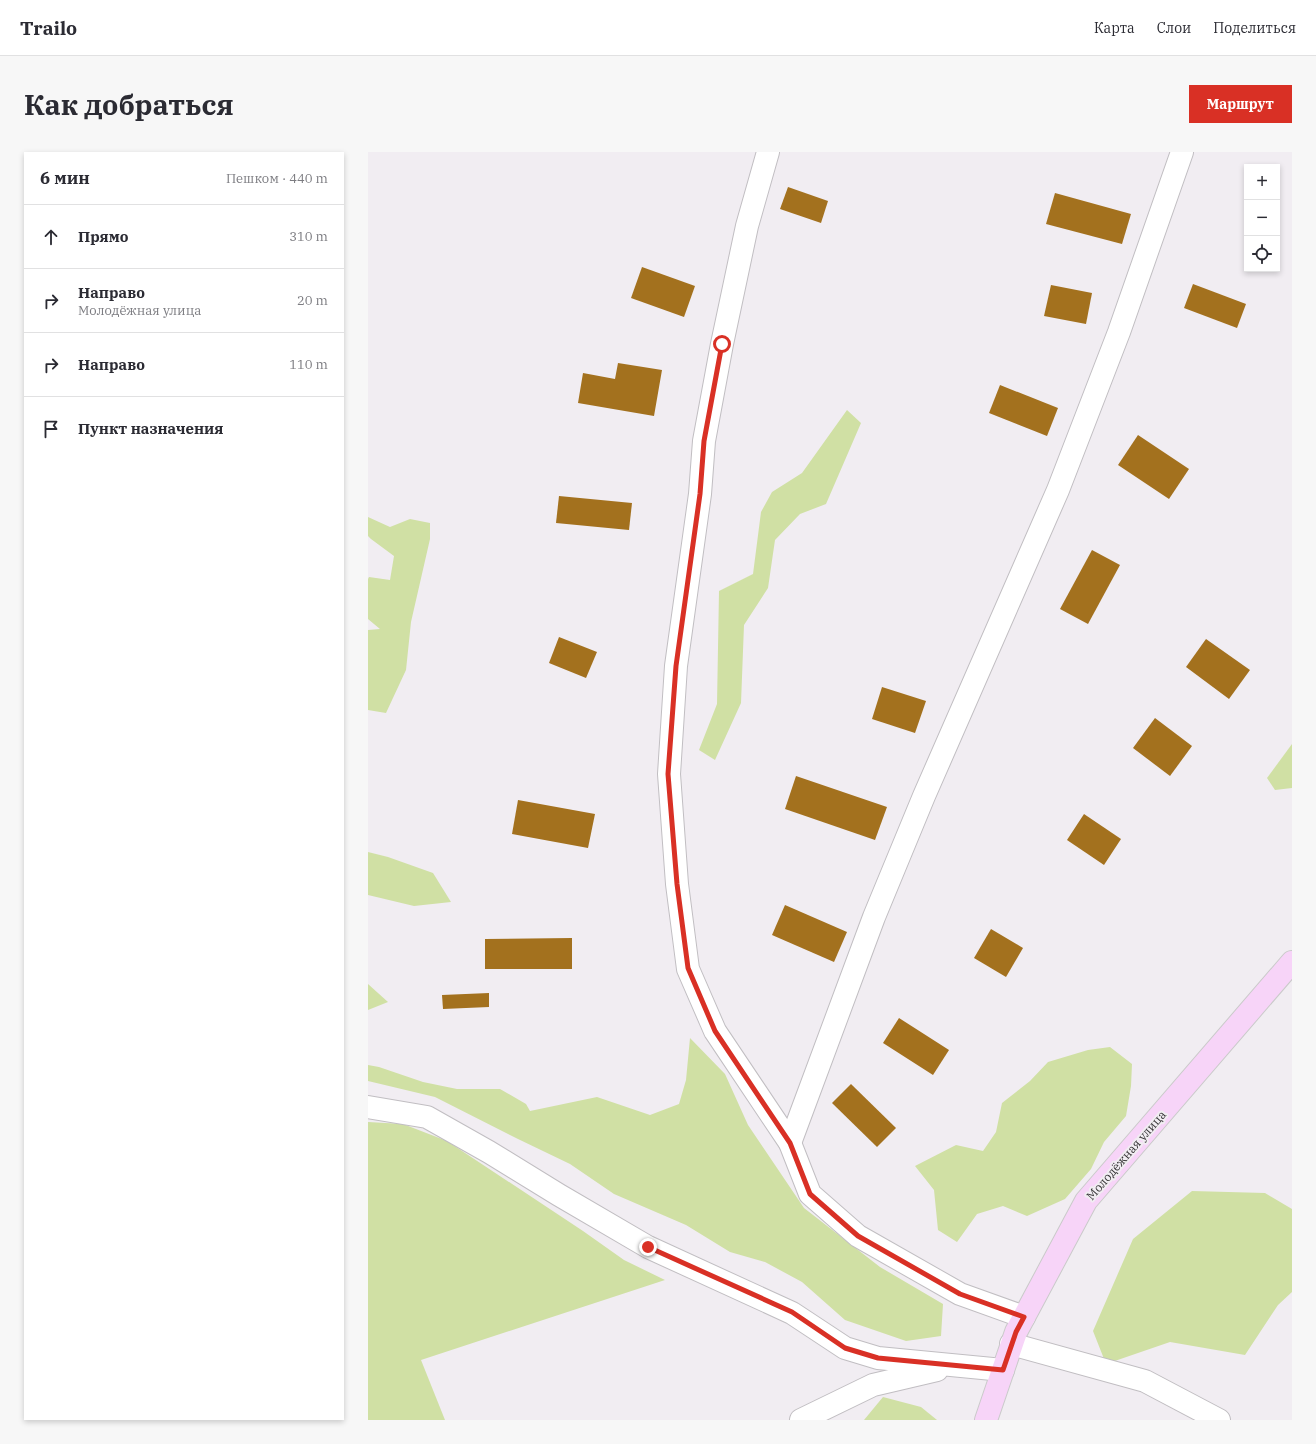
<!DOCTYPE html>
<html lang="ru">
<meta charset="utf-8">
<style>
:root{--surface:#fff;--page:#f7f7f7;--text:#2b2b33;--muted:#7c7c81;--line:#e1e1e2;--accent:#d93025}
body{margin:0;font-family:"IBM Plex Serif",serif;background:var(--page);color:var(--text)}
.controls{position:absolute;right:12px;top:12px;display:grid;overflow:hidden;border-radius:0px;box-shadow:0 2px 6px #0003}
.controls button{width:36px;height:36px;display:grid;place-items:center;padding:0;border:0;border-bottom:1px solid var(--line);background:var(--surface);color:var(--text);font:20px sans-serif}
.stop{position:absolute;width:12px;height:12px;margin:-9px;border:3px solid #d93025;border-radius:50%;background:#fff}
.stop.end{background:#d93025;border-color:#fff;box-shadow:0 1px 4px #0008}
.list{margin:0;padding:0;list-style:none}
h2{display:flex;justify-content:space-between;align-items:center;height:52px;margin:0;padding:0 16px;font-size:17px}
h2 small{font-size:13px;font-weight:400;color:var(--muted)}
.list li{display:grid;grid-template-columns:26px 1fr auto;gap:12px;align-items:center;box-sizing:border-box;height:64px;padding:0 16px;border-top:1px solid var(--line)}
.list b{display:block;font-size:15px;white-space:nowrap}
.list p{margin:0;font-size:13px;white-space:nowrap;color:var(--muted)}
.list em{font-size:13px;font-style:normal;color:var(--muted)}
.icon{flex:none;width:22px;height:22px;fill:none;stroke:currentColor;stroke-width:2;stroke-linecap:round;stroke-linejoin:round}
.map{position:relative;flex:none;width:924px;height:1268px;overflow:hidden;border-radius:0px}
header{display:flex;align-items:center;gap:24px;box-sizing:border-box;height:56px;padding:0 20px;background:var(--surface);border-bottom:1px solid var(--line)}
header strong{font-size:19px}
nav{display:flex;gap:22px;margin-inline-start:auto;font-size:14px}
.intro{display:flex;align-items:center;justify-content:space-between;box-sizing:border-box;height:96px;padding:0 24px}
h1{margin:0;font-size:28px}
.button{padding:10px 18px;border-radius:0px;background:var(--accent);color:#fff;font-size:14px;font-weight:700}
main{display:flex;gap:24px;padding:0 24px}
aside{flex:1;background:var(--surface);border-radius:0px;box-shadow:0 2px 6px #0003}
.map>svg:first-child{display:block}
.green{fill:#d0e0a4}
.building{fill:#a3711e}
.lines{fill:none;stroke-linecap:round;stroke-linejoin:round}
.minor-casing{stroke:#c1bec2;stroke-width:24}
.major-casing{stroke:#cacaca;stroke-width:24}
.minor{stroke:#fff;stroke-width:22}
.major{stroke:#f7d4f8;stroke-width:22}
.route{stroke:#d93025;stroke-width:5}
.labels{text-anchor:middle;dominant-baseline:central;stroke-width:4;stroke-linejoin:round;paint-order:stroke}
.street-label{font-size:12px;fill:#343234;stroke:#f1edf2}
</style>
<header>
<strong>Trailo</strong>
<nav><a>Карта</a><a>Слои</a><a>Поделиться</a></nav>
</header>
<div class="intro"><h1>Как добраться</h1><a class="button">Маршрут</a></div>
<main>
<aside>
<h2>6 мин<small>Пешком · 440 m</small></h2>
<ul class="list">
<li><svg class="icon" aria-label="ahead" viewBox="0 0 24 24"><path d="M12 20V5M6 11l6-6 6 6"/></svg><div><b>Прямо</b></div><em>310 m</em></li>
<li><svg class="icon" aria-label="right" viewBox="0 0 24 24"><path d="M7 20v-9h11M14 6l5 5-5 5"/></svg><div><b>Направо</b><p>Молодёжная улица</p></div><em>20 m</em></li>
<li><svg class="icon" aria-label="right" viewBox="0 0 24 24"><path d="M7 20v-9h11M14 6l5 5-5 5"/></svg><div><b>Направо</b></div><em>110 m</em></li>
<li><svg class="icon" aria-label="arrive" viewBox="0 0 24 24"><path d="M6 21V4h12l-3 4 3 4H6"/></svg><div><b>Пункт назначения</b></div></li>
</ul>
</aside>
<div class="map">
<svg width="924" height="1268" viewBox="0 0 924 1268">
<rect width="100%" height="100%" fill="#f1edf2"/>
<!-- green -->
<g class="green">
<path d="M479,258L493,271L458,352L432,362L407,388L400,436L376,473L373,551L347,608L331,598L349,552L351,439L385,422L393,360L404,340L434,321Z"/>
<path d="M0,365L22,375L42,367L62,371V387L43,470L38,518L18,561L0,558V478L12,477L0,467V427L1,425L22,428L26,404L3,387L0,384Z"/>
<path d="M924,592V636L907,638L899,626Z"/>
<path d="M0,700L20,705L65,721L83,750L46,754L0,743Z"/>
<path d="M0,832L20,850L0,858Z"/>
<path d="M322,886L357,922L380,973L436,1056L512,1115L575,1152L573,1184L538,1189L477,1168L434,1130L397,1110L362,1100L318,1073L246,1042L202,1012L150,987L67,945L0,929V913L11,915L55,930L89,937H132L158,952L162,959L229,945L282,963L311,952L318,928Z"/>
<path d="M742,895L764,912L763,934L758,964L736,990L723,1017L697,1047L659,1064L635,1054L609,1062L589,1090L570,1078L566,1038L547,1014L588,993L615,999L628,980L634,951L662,929L680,910L720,898Z"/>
<path d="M0,970L35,972L79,989L215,1079L256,1108L297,1128L53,1208L77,1268H0Z"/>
<path d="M824,1039L897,1041L924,1057V1140L910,1153L877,1203L802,1190L738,1212L725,1179L765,1087Z"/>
<path d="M515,1245L553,1255L569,1268H496Z"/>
</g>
<!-- building -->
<g class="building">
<path d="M420,35L460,49L453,71L412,57Z"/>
<path d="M687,41L763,62L754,92L678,72Z"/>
<path d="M274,115L327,134L316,165L263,146Z"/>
<path d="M825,132L878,152L869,176L816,156Z"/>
<path d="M683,133L724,141L718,172L676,164Z"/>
<path d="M250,211L294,218L286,264L210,251L215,221L247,227Z"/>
<path d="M632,233L690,256L679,284L621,261Z"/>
<path d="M770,283L821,317L801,347L750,313Z"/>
<path d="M191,344L264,351L261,378L188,371Z"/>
<path d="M724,398L752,413L720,472L692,457Z"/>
<path d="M191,485L229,500L218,526L181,511Z"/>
<path d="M838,487L882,518L861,547L818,515Z"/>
<path d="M514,535L558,549L547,581L504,567Z"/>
<path d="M787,566L824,594L802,624L765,596Z"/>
<path d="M428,624L519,655L507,688L417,657Z"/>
<path d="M150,648L227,662L220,696L144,682Z"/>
<path d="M716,662L753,687L736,713L699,688Z"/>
<path d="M417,753L479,780L466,810L404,783Z"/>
<path d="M623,777L655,796L638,825L606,806Z"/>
<path d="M204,786V817H117V787Z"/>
<path d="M121,841V855L75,857L74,843Z"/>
<path d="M531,866L581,898L565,923L515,891Z"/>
<path d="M483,932L528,976L509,995L464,951Z"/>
</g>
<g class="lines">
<!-- minor casing -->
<g class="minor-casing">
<g id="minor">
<path d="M400,0L379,74L354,192L336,289L332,342L308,514L301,622L309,732L320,817L347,879L422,991L442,1042L490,1084L592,1142L656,1165"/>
<path d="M0,955L59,965L121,1000L191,1043L280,1095L424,1161L477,1196L510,1206L635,1218"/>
<path d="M422,991L506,765L556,644L690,338L751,180L814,0"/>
<path d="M643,1192L777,1229L851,1268"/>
<path d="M433,1268L505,1233L569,1218"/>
</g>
</g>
<!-- major casing -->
<g class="major-casing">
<path id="major" d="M618,1268L648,1180L718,1049L924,810"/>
</g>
<!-- minor -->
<use href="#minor" class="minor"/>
<!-- major -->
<use href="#major" class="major"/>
</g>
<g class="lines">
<!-- route -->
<path class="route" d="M280,1095L424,1160L477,1196L510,1206L635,1218L648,1180L656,1165L592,1142L490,1084L442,1042L422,991L347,879L320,816L309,732L300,622L308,514L332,342L336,289L354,192"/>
</g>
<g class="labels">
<!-- street labels -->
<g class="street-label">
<text transform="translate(758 1003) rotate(-49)">Молодёжная улица</text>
</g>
</g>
</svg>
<div class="controls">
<button>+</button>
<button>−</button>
<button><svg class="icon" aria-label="locate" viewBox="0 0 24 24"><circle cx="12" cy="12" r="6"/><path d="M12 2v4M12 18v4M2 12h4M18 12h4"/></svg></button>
</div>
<div class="stop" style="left:354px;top:192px"></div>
<div class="stop end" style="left:280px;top:1095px"></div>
</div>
</main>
